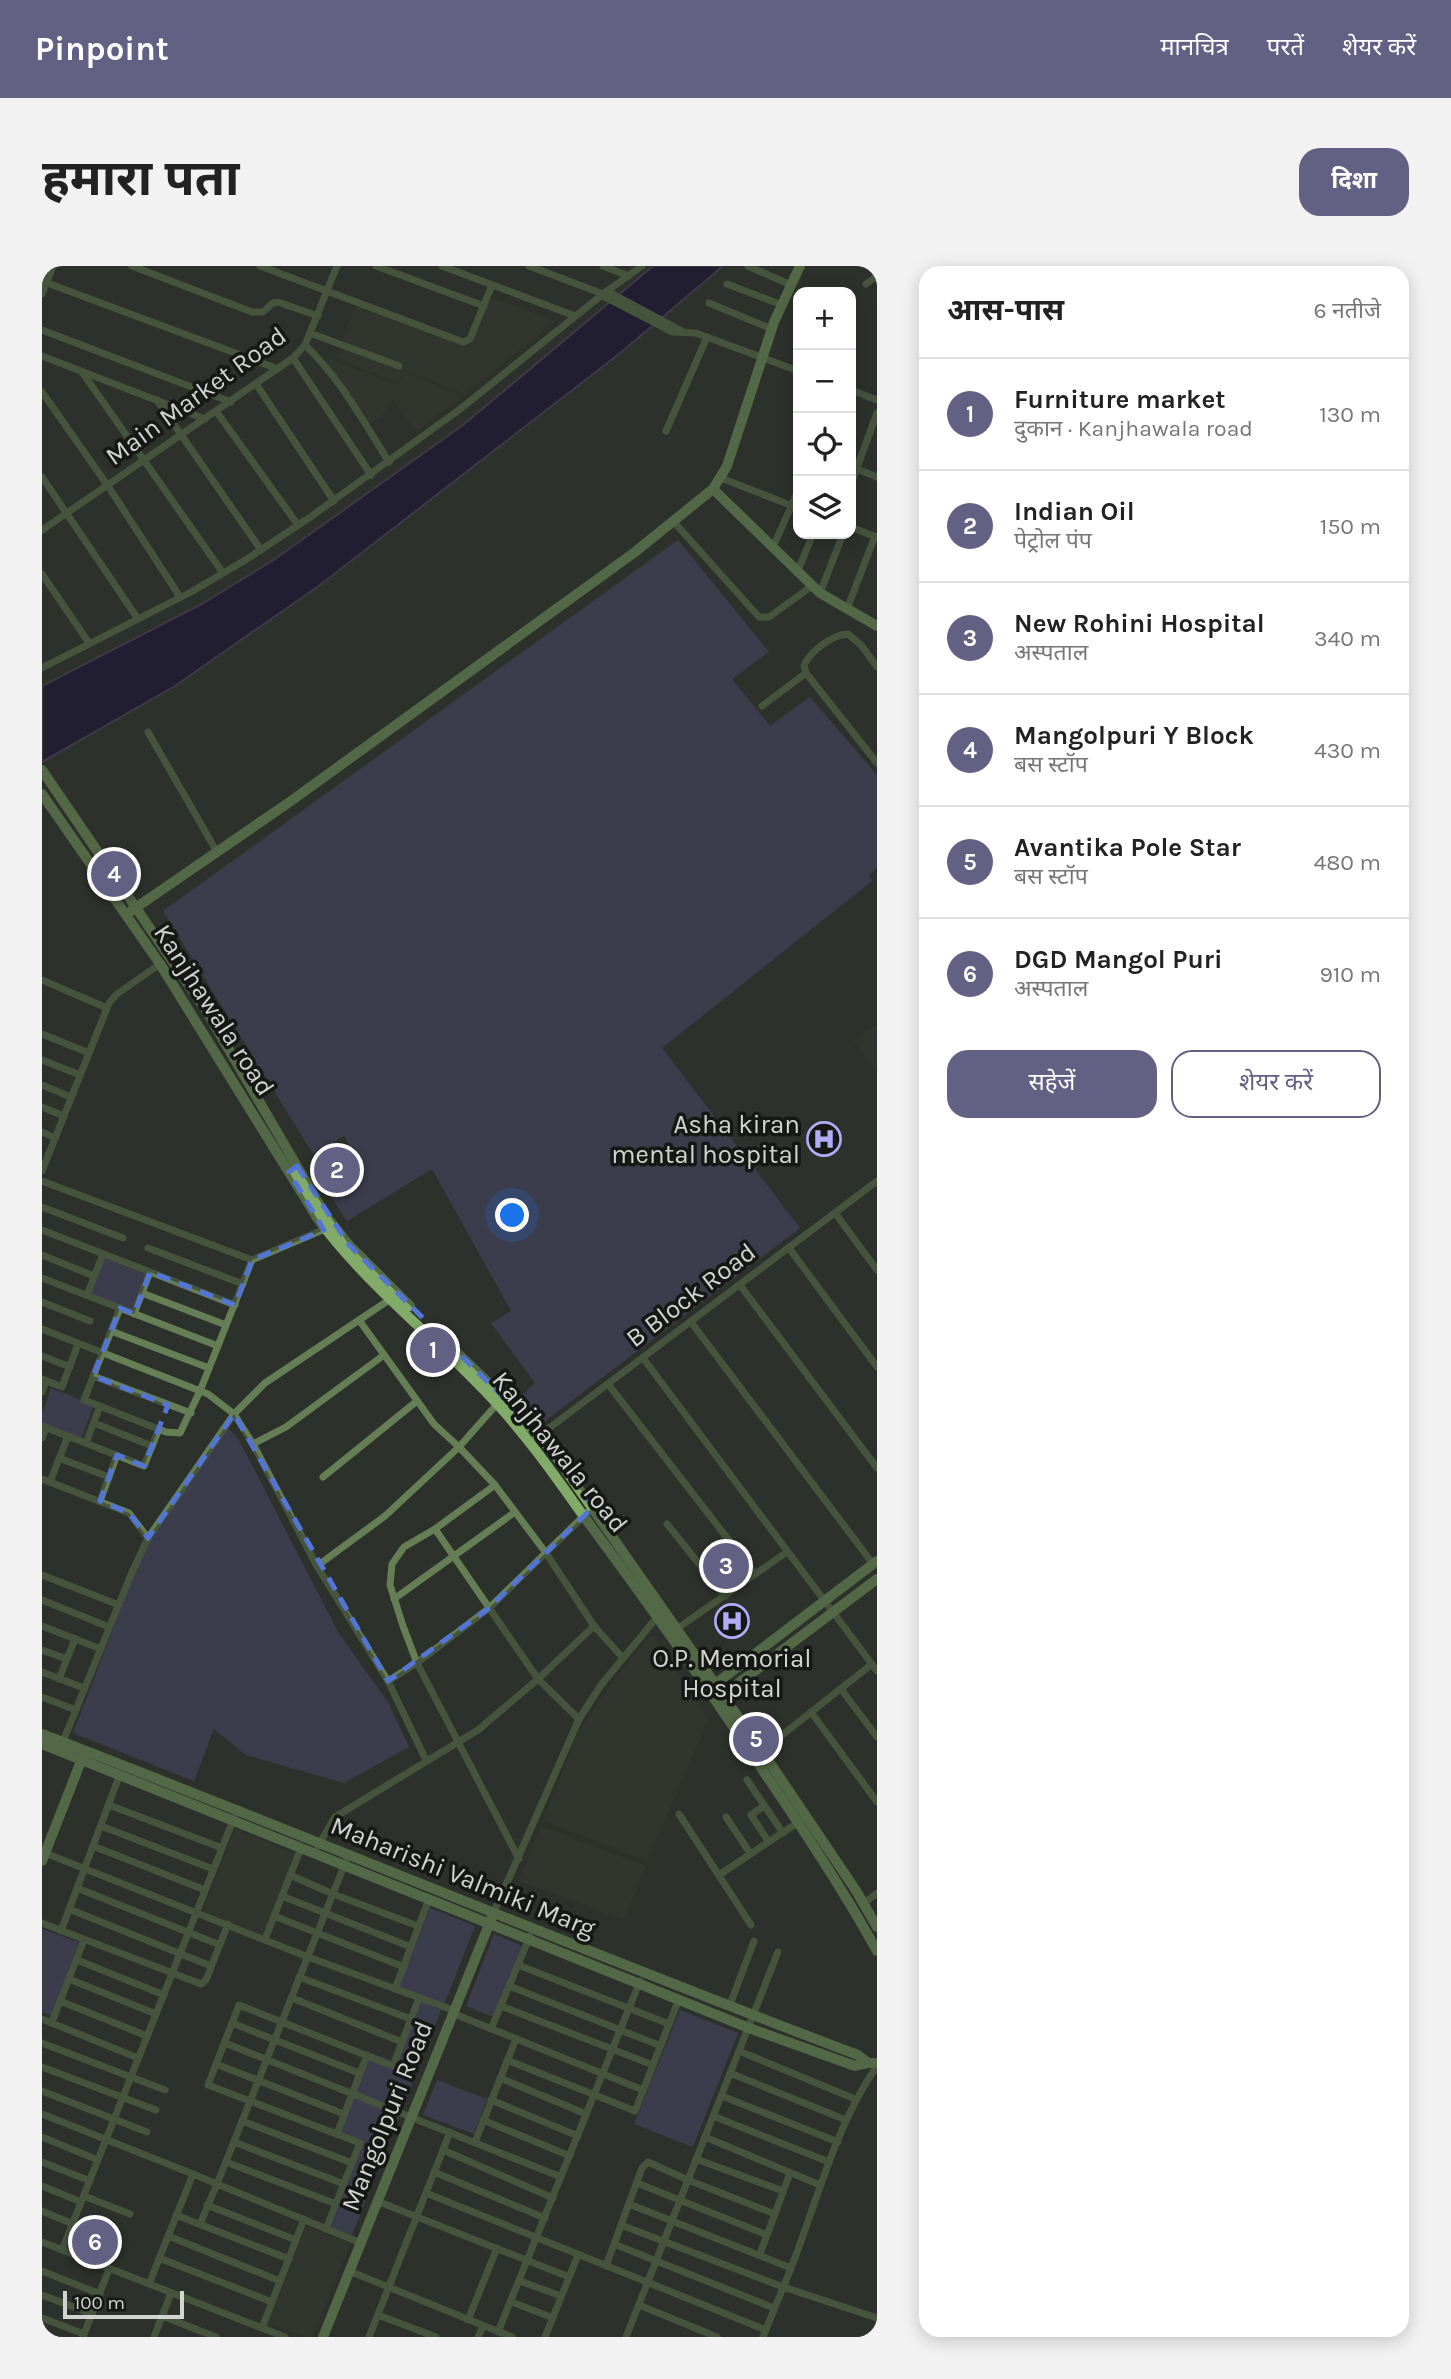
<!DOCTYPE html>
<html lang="hi">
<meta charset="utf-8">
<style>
:root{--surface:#fff;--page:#f2f2f2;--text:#222;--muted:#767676;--line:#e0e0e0;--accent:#636183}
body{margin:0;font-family:Karla,"Noto Sans Devanagari",sans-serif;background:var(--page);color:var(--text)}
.controls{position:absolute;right:21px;top:21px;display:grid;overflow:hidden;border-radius:14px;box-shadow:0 4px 18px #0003}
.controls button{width:63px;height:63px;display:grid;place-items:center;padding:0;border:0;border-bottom:2px solid var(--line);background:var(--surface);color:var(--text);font:35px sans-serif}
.scale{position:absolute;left:21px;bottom:18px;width:121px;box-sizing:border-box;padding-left:7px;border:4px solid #d1d4d0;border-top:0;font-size:19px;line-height:24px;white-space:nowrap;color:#d1d4d0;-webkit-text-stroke:5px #161815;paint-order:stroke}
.you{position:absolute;left:471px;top:950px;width:24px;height:24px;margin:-18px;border:5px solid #fff;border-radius:50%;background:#1a73e8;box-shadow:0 0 0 10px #1a73e833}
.badge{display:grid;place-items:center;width:46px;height:46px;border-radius:50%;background:var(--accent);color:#fff;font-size:23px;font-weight:700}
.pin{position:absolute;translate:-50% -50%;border:4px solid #fff;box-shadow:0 2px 7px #0006}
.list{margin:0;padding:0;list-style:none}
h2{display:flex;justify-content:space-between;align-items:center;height:91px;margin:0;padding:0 28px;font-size:30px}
h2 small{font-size:23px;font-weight:400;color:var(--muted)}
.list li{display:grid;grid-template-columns:46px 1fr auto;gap:21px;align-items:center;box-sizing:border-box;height:112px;padding:0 28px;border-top:2px solid var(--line)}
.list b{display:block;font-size:26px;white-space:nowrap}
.list p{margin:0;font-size:23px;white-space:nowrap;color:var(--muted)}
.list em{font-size:23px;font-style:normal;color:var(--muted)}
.actions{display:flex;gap:14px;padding:21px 28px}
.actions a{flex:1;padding:16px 0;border:2px solid var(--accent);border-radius:21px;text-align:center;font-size:24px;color:var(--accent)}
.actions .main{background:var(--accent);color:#fff}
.icon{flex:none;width:38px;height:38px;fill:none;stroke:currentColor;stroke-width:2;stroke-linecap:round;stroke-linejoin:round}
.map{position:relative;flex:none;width:835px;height:2071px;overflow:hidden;border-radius:21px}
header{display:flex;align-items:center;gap:42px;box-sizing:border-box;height:98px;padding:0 35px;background:var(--accent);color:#fff}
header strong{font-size:33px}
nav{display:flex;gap:38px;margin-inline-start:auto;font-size:24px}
.intro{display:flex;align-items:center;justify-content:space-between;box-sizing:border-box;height:168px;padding:0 42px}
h1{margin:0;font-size:49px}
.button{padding:18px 32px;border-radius:21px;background:var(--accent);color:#fff;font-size:24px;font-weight:700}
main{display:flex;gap:42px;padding:0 42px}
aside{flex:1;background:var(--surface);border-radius:21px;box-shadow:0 4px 18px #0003}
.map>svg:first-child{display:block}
.built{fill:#333b2f}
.green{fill:#4f4c74}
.water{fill:#140839;stroke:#4d4566;stroke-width:2}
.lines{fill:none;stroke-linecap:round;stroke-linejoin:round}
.street{stroke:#657e56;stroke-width:7}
.secondary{stroke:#82aa69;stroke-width:10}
.marked{fill:none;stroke:#5376d6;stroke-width:5;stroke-dasharray:14 9;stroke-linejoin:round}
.labels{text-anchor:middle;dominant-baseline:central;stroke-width:7;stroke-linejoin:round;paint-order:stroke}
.street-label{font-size:26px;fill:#d1d4d0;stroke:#161815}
.poi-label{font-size:26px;fill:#d1d4d0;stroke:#161815;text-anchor:end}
</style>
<header>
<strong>Pinpoint</strong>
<nav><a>मानचित्र</a><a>परतें</a><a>शेयर करें</a></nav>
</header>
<div class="intro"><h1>हमारा पता</h1><a class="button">दिशा</a></div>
<main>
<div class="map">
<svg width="835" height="2071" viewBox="0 0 835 2071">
<rect width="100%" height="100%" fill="#2d312b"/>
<!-- built -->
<g class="built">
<path d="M448,31L514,55L423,128L362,104L356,117L294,92L314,39L428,81Z"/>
<path d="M285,92L356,119L363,105L421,130L374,165L350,132L341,149L326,160L282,99Z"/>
<path d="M835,758V806L812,775Z"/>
<path d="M609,1368L667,1452L605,1595L501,1555L536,1467L571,1415Z"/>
<path d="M499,1560L604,1600L582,1654L477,1615Z"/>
<path d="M193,1563L253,1587L221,1669L161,1645Z"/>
<path d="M264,1960L308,1977L271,2071H262L226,2057Z"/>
</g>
<!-- green -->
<g class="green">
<path d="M636,274L727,386L690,413L728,460L768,431L835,509V602L827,609L830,615L620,782L758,962L499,1158L475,1134L493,1117L449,1057L469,1045L390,903L305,955L290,932L323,908L302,870L271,888L121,645Z"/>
<path d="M62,992L105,1009L91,1044L48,1027Z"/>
<path d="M9,1122L52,1139L39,1174L0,1159V1147Z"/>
<path d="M185,1161L197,1174L296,1366L347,1438L367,1481L302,1517L204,1489L172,1463L152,1515L31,1467L103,1280Z"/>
<path d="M388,1642L433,1660L402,1739L357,1721Z"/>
<path d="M0,1663L37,1676L10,1750L0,1746Z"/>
<path d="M452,1668L480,1680L452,1751L424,1740Z"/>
<path d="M379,1736L399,1744L310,1969L289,1961L322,1877L297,1867L329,1787L355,1797Z"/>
<path d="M638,1744L696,1767L651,1881L592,1858Z"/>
<path d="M395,1814L445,1833L432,1868L381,1849Z"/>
</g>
<!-- water -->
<path class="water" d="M611,0H681L577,88L278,319L133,420L0,496V420L160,338L233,293L421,159Z"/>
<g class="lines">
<!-- street -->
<g class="street">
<path d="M90,0L210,46H221L231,37L236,36L276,50"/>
<path d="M218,0L421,76L428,73L450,19"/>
<path d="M334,0L442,40"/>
<path d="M400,0L533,50"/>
<path d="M487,0L561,28"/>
<path d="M561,0L587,10"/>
<path d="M706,0L749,19"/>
<path d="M0,15L236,103"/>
<path d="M685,18L740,39"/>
<path d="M824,18L835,10"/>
<path d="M565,25L640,65"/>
<path d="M0,28L11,0"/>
<path d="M559,29L630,66L654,67L756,105"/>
<path d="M667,37L730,63"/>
<path d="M0,64L189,136"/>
<path d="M268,67L357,100"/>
<path d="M263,79C298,112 321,155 347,196"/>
<path d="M0,90L163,153"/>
<path d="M251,92L329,209"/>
<path d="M40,106L181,307"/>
<path d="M214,118L292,235"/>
<path d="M809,124L835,134"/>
<path d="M0,126L66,220L138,331"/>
<path d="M115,134L219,284"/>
<path d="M174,145L256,259"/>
<path d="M624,165L665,71"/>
<path d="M815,203L835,211"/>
<path d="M0,211L96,353"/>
<path d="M679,212L756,242"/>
<path d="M809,218L835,147"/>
<path d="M631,255L717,351H727L770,320"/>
<path d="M809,261L834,271"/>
<path d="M0,264L251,92L263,79L295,0"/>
<path d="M731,281L756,225"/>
<path d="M755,307L771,268"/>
<path d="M0,308L47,377"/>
<path d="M778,327L801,268"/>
<path d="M805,343L833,270"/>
<path d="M835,401L820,380L806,368C791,368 767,386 762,400L764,407L835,497"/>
<path d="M0,402L149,326L205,293L267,252L417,144L561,28L600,0"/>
<path d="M720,440L764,407"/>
<path d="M106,466L175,586"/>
<path d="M0,714L65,742"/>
<path d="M0,768L47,787"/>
<path d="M0,794L38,809"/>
<path d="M0,819L29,831"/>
<path d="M0,841L22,850"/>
<path d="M0,866L13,872"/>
<path d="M0,905L67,737L75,728L118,698"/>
<path d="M0,915L210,994"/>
<path d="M0,941L81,972"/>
<path d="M793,947L835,1004"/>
<path d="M0,964L193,1039"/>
<path d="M106,982L201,1018"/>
<path d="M747,982L835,1101"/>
<path d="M0,989L52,1010"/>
<path d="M0,1012L176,1080"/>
<path d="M698,1019L835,1202"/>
<path d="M100,1027L184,1059"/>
<path d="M45,1029L61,988"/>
<path d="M0,1036L48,1055"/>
<path d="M78,1042L42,1134L124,1166L138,1167L158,1125L210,994L283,963"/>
<path d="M92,1048L108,1006"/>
<path d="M317,1054L392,1158L417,1181L453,1219L504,1287L552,1360L581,1392"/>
<path d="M649,1056L831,1298"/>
<path d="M0,1063L166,1128L192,1148L211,1178L275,1300L346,1415L384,1494"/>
<path d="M69,1065L167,1102"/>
<path d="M0,1090L28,1101"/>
<path d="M601,1092L835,1405"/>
<path d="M51,1110L149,1147"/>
<path d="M0,1113L20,1121L36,1078"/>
<path d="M566,1118L713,1308"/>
<path d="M0,1126L4,1115"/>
<path d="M52,1157L110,1180"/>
<path d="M0,1160L102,1200L117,1163"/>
<path d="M0,1172L4,1161"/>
<path d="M494,1172L835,915"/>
<path d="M44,1177L58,1140"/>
<path d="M211,1178L244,1161L342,1089"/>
<path d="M17,1192L67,1211"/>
<path d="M281,1211L375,1135"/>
<path d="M0,1213L87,1247L106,1272"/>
<path d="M8,1216L26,1170"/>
<path d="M453,1219L393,1263L362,1281L350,1298L348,1319L361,1360L375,1397L477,1593"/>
<path d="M58,1235L75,1189"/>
<path d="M625,1258L683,1330"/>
<path d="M393,1263L496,1413L537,1453"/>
<path d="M275,1300L343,1250L417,1181L455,1138"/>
<path d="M0,1309L77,1339"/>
<path d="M352,1333L473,1246"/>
<path d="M0,1334L67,1361"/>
<path d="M0,1360L59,1383"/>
<path d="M636,1362L745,1286"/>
<path d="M0,1384L25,1393"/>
<path d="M0,1406L42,1422"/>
<path d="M17,1413L33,1373"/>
<path d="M346,1415L375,1397L446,1343L551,1241"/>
<path d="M799,1423L835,1471"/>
<path d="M0,1431L34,1444"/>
<path d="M769,1446L835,1536"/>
<path d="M20,1478L90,1306L106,1272L192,1148L223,1117L350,1032"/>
<path d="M720,1485L830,1398"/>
<path d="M705,1514L741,1567"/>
<path d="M67,1539L180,1582"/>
<path d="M722,1540L709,1549L726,1575"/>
<path d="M637,1548L709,1659"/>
<path d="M684,1551L708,1587"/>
<path d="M59,1560L171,1603"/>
<path d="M51,1580L163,1624"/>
<path d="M276,1580L293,1551L436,1464L496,1413L552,1360"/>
<path d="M3,1587L266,1691L411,1744"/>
<path d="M248,1609L291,1628L376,1660"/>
<path d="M677,1609L758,1555"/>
<path d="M35,1622L178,1679"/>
<path d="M240,1630L369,1681"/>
<path d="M821,1638L835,1627"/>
<path d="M27,1643L169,1700"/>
<path d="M452,1646L537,1453L559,1419L616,1350"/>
<path d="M232,1650L362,1701"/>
<path d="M0,1657L159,1718L164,1714L186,1658"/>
<path d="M19,1665L78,1508"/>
<path d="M223,1673L259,1582"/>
<path d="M35,1694L122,1729"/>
<path d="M476,1699L627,1758"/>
<path d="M257,1711L369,1753"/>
<path d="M27,1713L114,1748"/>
<path d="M467,1720L619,1780"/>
<path d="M353,1723L387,1633"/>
<path d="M250,1732L360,1776"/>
<path d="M18,1735L105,1770"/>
<path d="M459,1740L611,1799"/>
<path d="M687,1741L712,1675"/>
<path d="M410,1747L601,1824"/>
<path d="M0,1753L96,1792"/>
<path d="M10,1756L42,1674"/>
<path d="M190,1757L317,1807"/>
<path d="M449,1763L488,1670"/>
<path d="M0,1777L123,1824"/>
<path d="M183,1777L519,1911"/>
<path d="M697,1785L813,1833"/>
<path d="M465,1794L593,1845L637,1733"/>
<path d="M174,1798L302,1848"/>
<path d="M0,1801L114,1844"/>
<path d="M688,1807L804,1854"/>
<path d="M458,1812L544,1848"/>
<path d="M0,1825L105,1866"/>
<path d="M680,1830L796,1876"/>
<path d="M449,1834L536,1870"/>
<path d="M0,1848L151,1908"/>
<path d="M671,1850L787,1896"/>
<path d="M441,1854L528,1890"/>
<path d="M200,1855L310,1897"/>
<path d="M295,1868L325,1789"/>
<path d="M0,1871L56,1894"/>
<path d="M663,1871L778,1919"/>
<path d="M192,1876L302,1918"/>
<path d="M433,1876L474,1773"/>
<path d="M401,1884L511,1932"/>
<path d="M654,1893L741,1925"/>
<path d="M0,1896L48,1915"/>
<path d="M184,1896L294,1938"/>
<path d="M392,1906L503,1952"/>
<path d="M595,1917L725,1969"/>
<path d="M0,1920L39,1936"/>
<path d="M384,1927L724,2064"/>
<path d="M42,1930L88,1948"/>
<path d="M335,1935L527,2011"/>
<path d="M587,1938L749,2002"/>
<path d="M165,1939L254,1974"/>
<path d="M0,1945L31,1958"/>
<path d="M134,1949L247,1993"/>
<path d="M158,1958L175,1918L319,1977"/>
<path d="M579,1959L741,2021L835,2052"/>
<path d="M284,1963L318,1877L166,1819L197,1739L351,1800L377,1732"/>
<path d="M126,1970L238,2015"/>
<path d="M0,1976L243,2071"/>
<path d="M572,1978L732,2042"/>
<path d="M20,1984L192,1552"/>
<path d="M718,1988L748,1907"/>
<path d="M117,1992L230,2036"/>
<path d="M564,2000L600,1902L606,1896L646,1914L733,1948"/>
<path d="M0,2005L58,2028"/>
<path d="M307,2005L470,2071"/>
<path d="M478,2015L519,2030"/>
<path d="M107,2018L151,1908L175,1918L306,1590"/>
<path d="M0,2029L50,2048"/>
<path d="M470,2036L511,2052"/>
<path d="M597,2039L675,2071"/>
<path d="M336,2049L394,2071"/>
<path d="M120,2050L174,2071"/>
<path d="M0,2052L42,2068"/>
<path d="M426,2054L455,1982"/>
<path d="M220,2062L262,1953"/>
<path d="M456,2066L598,1715"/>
<path d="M0,2069L6,2071"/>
<path d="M41,2071L67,2003"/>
<path d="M112,2071L129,2027"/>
<path d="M327,2071L408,1866"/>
<path d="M436,2071L441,2060"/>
<path d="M503,2071L536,1989"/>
<path d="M584,2071L736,1686"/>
<path d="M721,2071C730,2048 740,2025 749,2002C776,1933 793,1860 835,1800"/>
</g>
<!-- secondary -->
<g class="secondary">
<path d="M671,223L778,327L835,360"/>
<path d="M0,504L165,746L284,950L307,979L368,1040"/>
<path d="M0,528L118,698L276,953C327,1022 398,1075 456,1139C488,1174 515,1213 543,1252C586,1310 628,1368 669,1428C726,1513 786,1596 835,1685"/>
<path d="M89,645L249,535L593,286L671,223L685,200L732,56L758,0"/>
<path d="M399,1071L458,1128L511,1186L720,1485L813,1623L835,1661"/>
<path d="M668,1422L835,1295"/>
<path d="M678,1431L835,1313"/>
<path d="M0,1468C273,1573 542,1686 816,1789L826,1797"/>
<path d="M0,1478L707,1762L813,1800L826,1797H835"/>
<path d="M0,1595L41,1490"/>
<path d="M281,2071L450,1651"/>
</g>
</g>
<!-- marked area -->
<path d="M0 0H835V2071H0ZM255,900L307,979L458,1128L511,1186L551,1241L446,1343L346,1415L192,1148L106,1272L87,1247L58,1235L75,1189L102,1200L126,1139L51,1110L78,1042L92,1048L108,1006L193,1039L210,994L282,964L247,906Z" fill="#2d312b" fill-opacity=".55" fill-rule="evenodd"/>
<path class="marked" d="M255,900L307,979L458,1128L511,1186L551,1241L446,1343L346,1415L192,1148L106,1272L87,1247L58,1235L75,1189L102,1200L126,1139L51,1110L78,1042L92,1048L108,1006L193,1039L210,994L282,964L247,906Z"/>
<!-- icons -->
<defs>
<g id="hospital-ring" transform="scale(1.75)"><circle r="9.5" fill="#161815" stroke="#b2adf9" stroke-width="1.5"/><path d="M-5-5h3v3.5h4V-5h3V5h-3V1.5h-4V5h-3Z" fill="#b2adf9"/></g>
</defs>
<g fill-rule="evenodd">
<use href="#hospital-ring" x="782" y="873"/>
<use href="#hospital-ring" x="690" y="1355"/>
</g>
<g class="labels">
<!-- street labels -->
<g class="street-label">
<text transform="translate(154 130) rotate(-36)">Main Market Road</text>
<text transform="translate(172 744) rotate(57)">Kanjhawala road</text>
<text transform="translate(649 1029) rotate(-37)">B Block Road</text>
<text transform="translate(518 1186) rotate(51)">Kanjhawala road</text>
<text transform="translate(421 1611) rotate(22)">Maharishi Valmiki Marg</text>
<text transform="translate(345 1850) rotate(-68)">Mangolpuri Road</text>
</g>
<!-- poi labels -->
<g class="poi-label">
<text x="758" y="858">Asha kiran<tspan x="758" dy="30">mental hospital</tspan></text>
<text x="690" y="1392" text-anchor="middle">O.P. Memorial<tspan x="690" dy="30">Hospital</tspan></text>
</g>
</g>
</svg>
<div class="controls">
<button>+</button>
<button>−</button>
<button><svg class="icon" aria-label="locate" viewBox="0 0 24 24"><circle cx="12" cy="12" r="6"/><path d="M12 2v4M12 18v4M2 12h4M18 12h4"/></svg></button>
<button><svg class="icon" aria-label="layers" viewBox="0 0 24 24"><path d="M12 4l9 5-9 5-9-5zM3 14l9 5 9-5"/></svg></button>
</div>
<div class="scale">100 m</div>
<div class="you"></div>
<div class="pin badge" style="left:391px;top:1084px">1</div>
<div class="pin badge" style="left:295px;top:904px">2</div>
<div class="pin badge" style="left:684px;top:1300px">3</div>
<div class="pin badge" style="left:72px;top:608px">4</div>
<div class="pin badge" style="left:714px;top:1473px">5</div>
<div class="pin badge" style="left:53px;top:1976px">6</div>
</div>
<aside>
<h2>आस-पास<small>6 नतीजे</small></h2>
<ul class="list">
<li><span class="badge">1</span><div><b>Furniture market</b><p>दुकान · Kanjhawala road</p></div><em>130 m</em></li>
<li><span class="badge">2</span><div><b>Indian Oil</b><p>पेट्रोल पंप</p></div><em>150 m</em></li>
<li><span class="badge">3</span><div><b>New Rohini Hospital</b><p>अस्पताल</p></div><em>340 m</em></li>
<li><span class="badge">4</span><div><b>Mangolpuri Y Block</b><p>बस स्टॉप</p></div><em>430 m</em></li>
<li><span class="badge">5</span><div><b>Avantika Pole Star</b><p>बस स्टॉप</p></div><em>480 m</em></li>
<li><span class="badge">6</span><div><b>DGD Mangol Puri</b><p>अस्पताल</p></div><em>910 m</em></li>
</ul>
<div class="actions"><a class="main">सहेजें</a><a>शेयर करें</a></div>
</aside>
</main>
